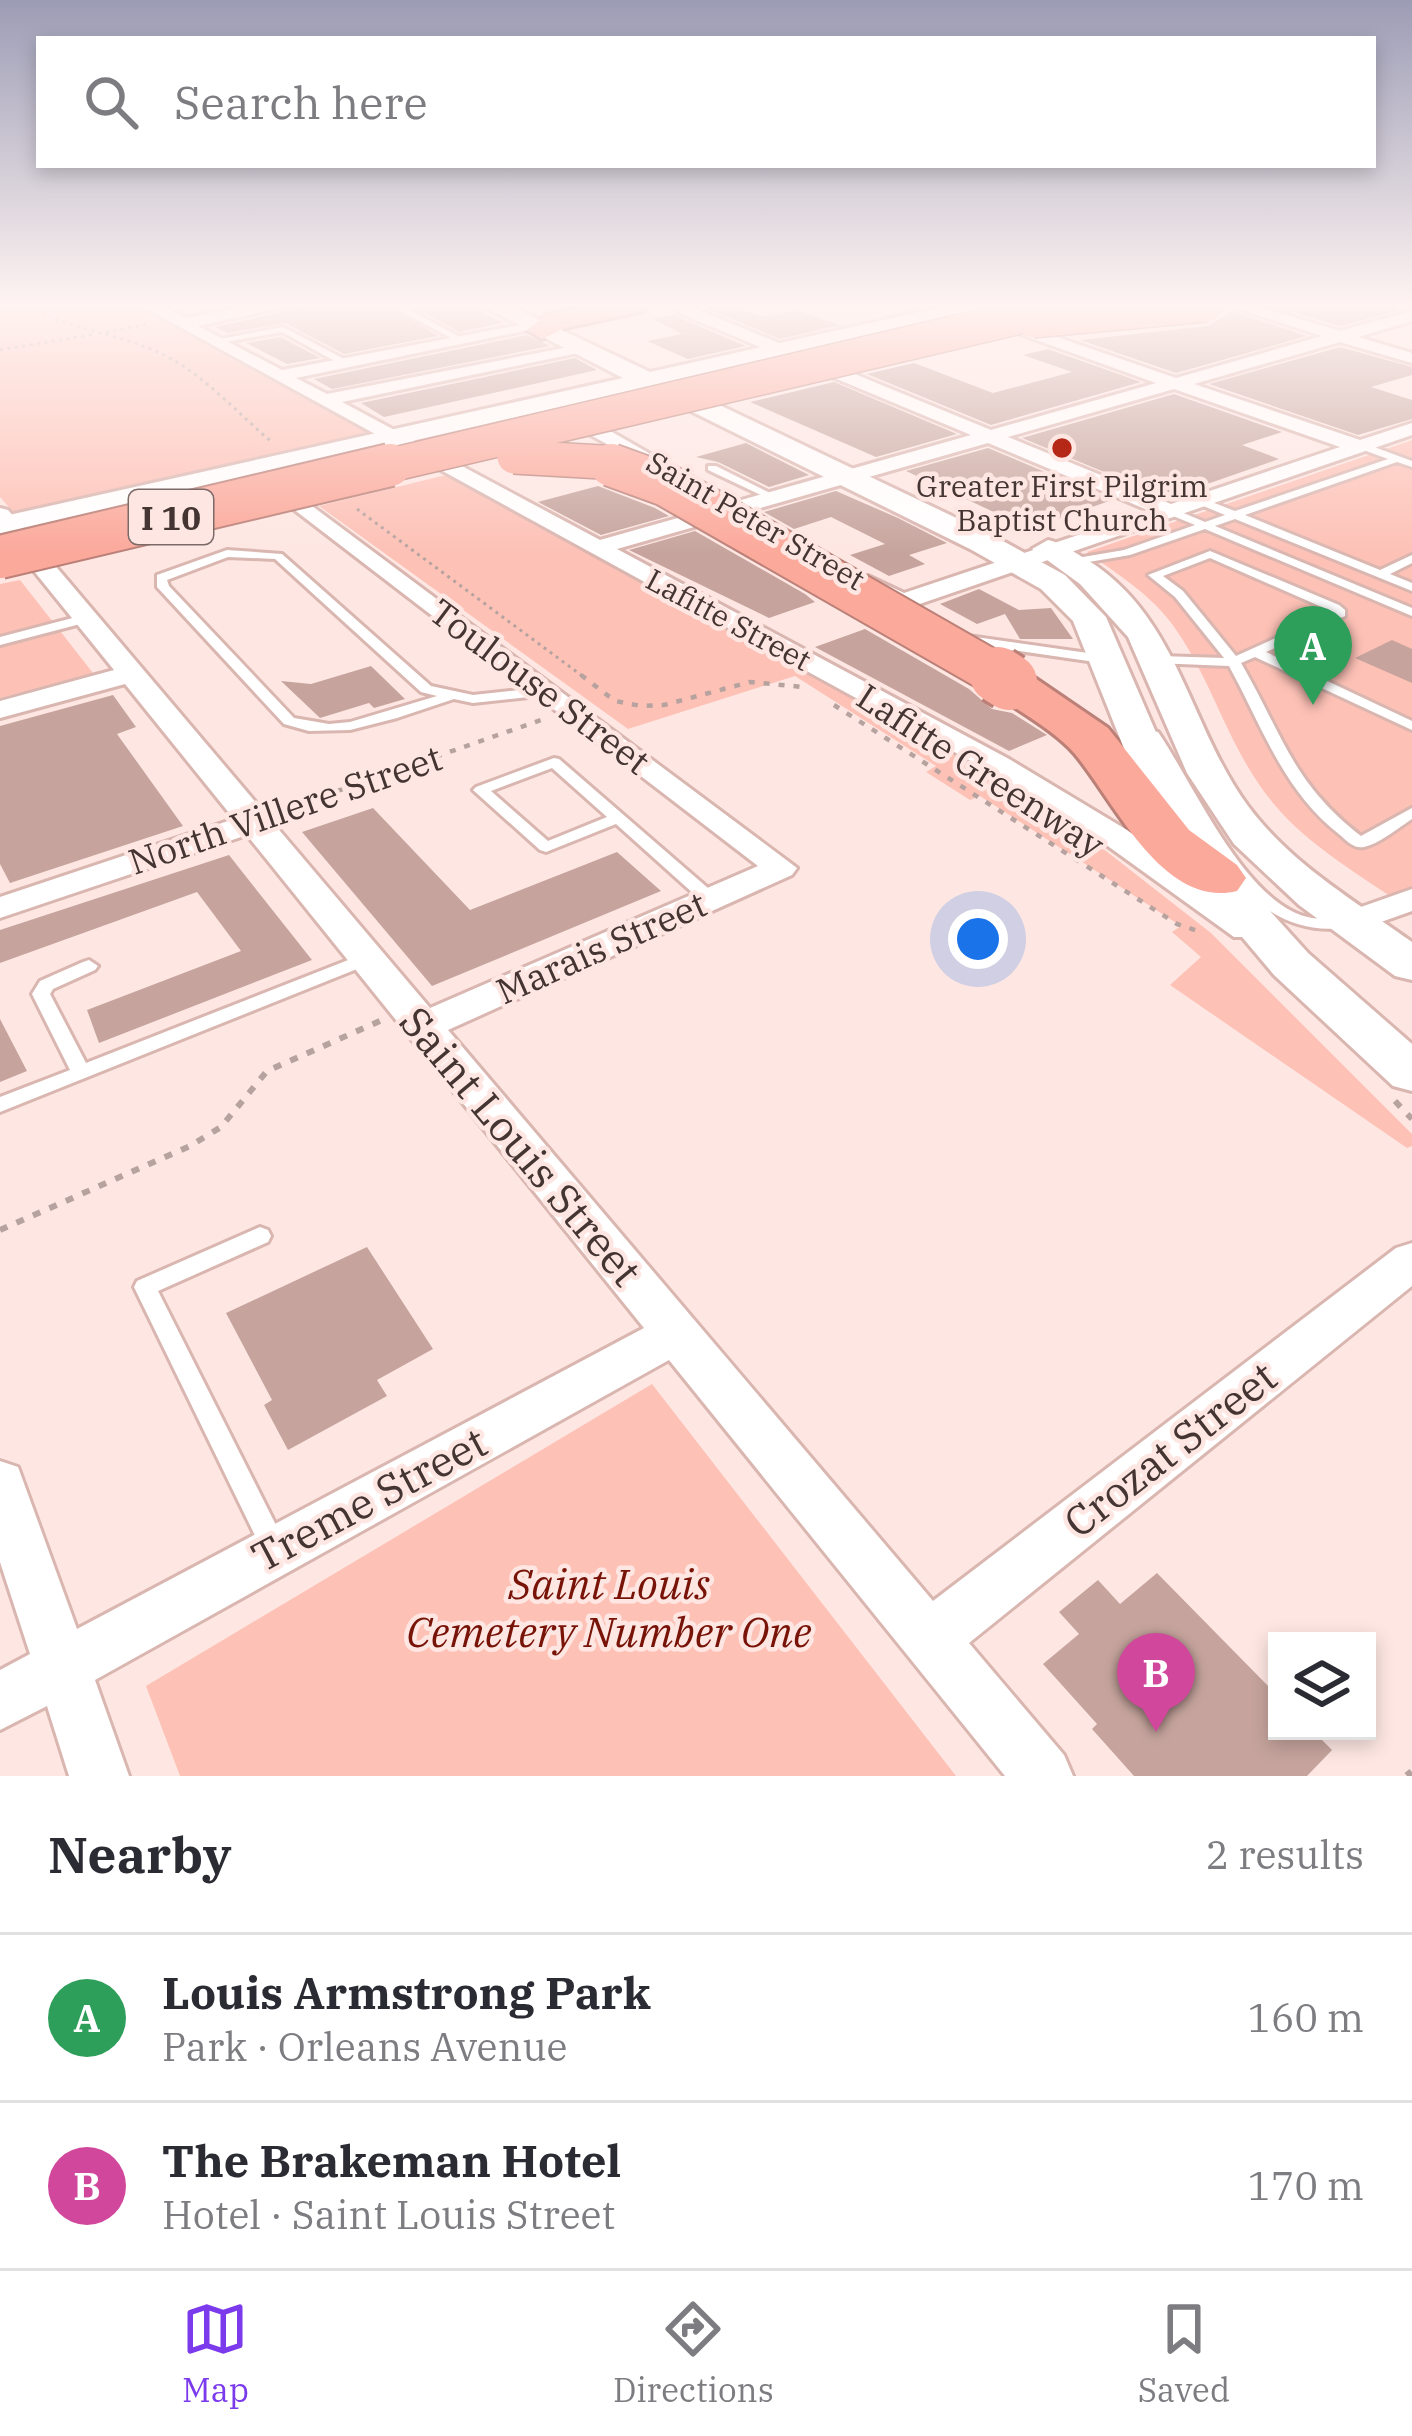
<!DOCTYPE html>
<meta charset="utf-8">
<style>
:root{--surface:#fff;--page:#f2f2f3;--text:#2b2b33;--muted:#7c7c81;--line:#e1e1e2;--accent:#7c3aed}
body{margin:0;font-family:"IBM Plex Serif",serif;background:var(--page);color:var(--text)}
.controls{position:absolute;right:36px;bottom:36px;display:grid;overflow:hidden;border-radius:0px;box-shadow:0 6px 18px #0003}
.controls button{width:108px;height:108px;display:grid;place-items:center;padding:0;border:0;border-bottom:3px solid var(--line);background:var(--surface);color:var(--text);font:60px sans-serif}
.you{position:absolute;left:978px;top:939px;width:42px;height:42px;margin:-30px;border:9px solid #fff;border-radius:50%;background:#1a73e8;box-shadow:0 0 0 18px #1a73e833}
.badge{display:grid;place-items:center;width:78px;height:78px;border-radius:50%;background:var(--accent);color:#fff;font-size:39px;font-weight:700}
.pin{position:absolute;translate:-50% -99px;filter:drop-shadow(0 3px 6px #0008)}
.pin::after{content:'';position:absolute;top:63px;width:42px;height:36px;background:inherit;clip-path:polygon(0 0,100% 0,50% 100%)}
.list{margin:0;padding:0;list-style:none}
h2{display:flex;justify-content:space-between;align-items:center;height:156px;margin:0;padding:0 48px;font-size:51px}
h2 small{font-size:39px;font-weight:400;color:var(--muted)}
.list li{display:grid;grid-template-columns:78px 1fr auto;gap:36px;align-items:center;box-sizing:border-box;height:168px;padding:0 48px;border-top:3px solid var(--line)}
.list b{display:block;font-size:45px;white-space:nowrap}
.list p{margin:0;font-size:39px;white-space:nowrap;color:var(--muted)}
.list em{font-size:39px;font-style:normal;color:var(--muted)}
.icon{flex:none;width:66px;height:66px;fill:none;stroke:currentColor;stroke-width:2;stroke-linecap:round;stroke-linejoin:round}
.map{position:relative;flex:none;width:1412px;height:1776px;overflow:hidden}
.search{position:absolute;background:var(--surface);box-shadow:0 6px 18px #0003;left:36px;right:36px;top:36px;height:132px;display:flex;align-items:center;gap:30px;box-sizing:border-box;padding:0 42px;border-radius:0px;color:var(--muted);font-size:45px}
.sheet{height:492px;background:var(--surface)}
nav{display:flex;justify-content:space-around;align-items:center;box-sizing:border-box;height:168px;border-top:3px solid var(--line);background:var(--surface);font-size:33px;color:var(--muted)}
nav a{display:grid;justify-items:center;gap:6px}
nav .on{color:var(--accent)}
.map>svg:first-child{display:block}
.green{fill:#fdc1b6}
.building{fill:#c6a49d}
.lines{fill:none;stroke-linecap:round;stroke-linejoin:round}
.lane-casing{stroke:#dab6b0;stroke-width:6}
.street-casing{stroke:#dab6b0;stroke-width:6}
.secondary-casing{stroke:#dab6b0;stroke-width:6}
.highway-casing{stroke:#bb8077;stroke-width:6}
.path-far3{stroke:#b6a29f;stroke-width:3;stroke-dasharray:3 4.5;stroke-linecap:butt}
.path-far2{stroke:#b6a29f;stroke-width:4.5;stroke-dasharray:6 9;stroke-linecap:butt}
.path-far1{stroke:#b6a29f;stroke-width:6;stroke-dasharray:8 10;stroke-linecap:butt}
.path{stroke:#b6a29f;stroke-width:8;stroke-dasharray:9 14;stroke-linecap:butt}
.lane{fill:#fff;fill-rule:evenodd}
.street{fill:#fff;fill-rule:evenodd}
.secondary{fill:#fff;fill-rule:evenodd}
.highway{fill:#fba99b;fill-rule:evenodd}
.highway-bridge-far2-casing{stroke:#bb8077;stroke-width:36;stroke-linecap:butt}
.highway-bridge-far1-casing{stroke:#bb8077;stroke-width:46;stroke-linecap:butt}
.highway-bridge-casing{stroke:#bb8077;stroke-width:62;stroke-linecap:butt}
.highway-bridge-far2{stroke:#fba99b;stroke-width:33}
.highway-bridge-far1{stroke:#fba99b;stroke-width:42}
.highway-bridge{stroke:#fba99b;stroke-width:56}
.poi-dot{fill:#b52717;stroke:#fee7e3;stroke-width:4.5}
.labels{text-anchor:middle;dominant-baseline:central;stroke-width:9;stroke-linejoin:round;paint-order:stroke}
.far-poi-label{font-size:30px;fill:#443533;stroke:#fee7e3}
.far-street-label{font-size:30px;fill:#443533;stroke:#fee7e3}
.shield{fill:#fee7e3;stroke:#7c6a68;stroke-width:3}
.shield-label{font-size:33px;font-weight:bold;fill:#443533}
.street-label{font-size:36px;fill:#443533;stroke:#fee7e3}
.near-street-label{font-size:42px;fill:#443533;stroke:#fee7e3}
.near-park-label{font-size:42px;font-style:italic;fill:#781308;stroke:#fee7e3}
</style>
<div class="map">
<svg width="1412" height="1776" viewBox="0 0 1412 1776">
<rect width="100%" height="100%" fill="#fee7e3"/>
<!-- green -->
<g class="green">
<path d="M0,305H134L370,434L13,512L0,497Z"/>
<path d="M1412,440V911C1365,878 1309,847 1273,803C1228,749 1213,680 1172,624C1150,594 1117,574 1087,552Z"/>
<path d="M446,475L991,773L1097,844L1211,933L1412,1134V1146L1407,1148L1170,985L1201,957L1172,932L1181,926L980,796L970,800L926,772L936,766L795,676L628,729L319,506Z"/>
<path d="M20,580L93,673L0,698V584Z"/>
<path d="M652,1384L956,1776H180L146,1686Z"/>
</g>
<!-- building -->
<g class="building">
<path d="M312,305H386L438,336L344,354L285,323L227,333L215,327Z"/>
<path d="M411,305H466L503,323L459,332Z"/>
<path d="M725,305L765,317L797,310L840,325L780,339L706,308Z"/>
<path d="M1270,305H1395L1396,311L1340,326Z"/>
<path d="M1232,311L1307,336L1176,373L1080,340L1208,326Z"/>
<path d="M675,314L677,317L746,346L688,359L647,341L682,334L653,319Z"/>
<path d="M527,335L550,346L332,389L314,379Z"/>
<path d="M281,337L320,358L287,364L246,343Z"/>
<path d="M1340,347L1412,367V375L1371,387L1412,400V419L1358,435L1209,384Z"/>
<path d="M1048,349L1141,382L991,425L867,374L914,363L993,393L1072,372L1023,355Z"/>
<path d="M575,358L597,370L384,417L361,403Z"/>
<path d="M834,382L957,434L876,457L750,402Z"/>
<path d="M1174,394L1282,432L1242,445L1279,459L1167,498L1022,438Z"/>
<path d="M746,443L809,475L769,487L718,462L696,457Z"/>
<path d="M988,448L1112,500L1030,529L906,471Z"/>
<path d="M598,486L655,508L669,516L601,535L538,502Z"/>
<path d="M836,491L898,518L947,543L909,555L925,564L889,576L850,555L885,544L831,517L794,529L764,512Z"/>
<path d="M695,531L805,594L815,602L769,618L629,550Z"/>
<path d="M979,589L1019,610L1051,608L1073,639H1020L1005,614L977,624L940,604Z"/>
<path d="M865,629L969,689L992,709L1012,713L1047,735L1009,751L815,647Z"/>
<path d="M1392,640L1412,649V683L1355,658Z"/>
<path d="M371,666L405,699L374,708L369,703L320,718L281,681L311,684Z"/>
<path d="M113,695L136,727L117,734L183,826L10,883L0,864V726Z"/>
<path d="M373,808L470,910L617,852L661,891L432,986L302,832Z"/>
<path d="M229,855L312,960L99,1043L87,1010L241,951L197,892L0,963V930Z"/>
<path d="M0,1019L27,1071L0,1082Z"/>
<path d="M367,1247L433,1349L377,1380L387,1396L288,1450L264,1405L272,1400L226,1313Z"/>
<path d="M1157,1573L1277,1695V1731H1313L1332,1750L1307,1776H1134L1092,1729L1097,1724L1043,1664L1079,1634L1059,1612L1098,1580L1120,1604Z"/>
</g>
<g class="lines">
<!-- lane casing -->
<g class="lane-casing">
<g id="lane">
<path d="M390,305H401L467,341L460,343Z"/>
<path d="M283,327L348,361L349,363L342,365L282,332L214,344L210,341Z"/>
<path d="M1358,444H1366L1412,461V467L1397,462L1245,515L1380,570L1412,555V563L1390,574L1412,583V591L1235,519L1215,526L1412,608V616L1205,529L1130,555L1071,565L1065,562L1071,559L1124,550L1195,525L1166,513V509H1174L1205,522L1225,515L1196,503V499H1204L1235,511L1388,459L1358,448Z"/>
<path d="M708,466H716L776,496L767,498L708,470Z"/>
<path d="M227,550L282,554L431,686L473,695L547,687L554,691L547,695L473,703L454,699L397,718L350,730L309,731L284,724L157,587V575ZM228,557L275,559L421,692L437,696L350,722L329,724L294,718L169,586L167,580Z"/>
<path d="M1210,551L1339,605L1345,610V616L1266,652L1412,721V730L1255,657L1241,663C1282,733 1292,783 1361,836L1412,808V819C1398,828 1379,844 1364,847C1354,849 1347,841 1340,835C1283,791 1262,726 1229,666L1155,663V657L1160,656L1224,658L1175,597L1148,575ZM1210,558L1331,611L1333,612L1236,656L1183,591L1163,576Z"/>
<path d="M84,615L88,616V622L0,645V637Z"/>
<path d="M968,636L1109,656L1116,660L1109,664L963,643V637Z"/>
<path d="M1153,731L1158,732C1194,784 1246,907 1312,918C1325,920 1338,917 1350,919L1353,923L1350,927C1237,946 1196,810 1146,735Z"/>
<path d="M554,758L559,759L716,895L718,899L716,903H704L616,824L546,852L540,850L473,790L476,787ZM552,768L607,817L548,841L491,791Z"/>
<path d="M366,953L375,959L372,963L0,1112V1097L70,1070L32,994L40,981L83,962L89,960L98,966L95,970L53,989L50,994L86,1063Z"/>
<path d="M260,1227L268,1230L271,1236L268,1242L158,1291L288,1549L284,1558L275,1562L266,1558L134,1287L137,1281Z"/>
</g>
</g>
<!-- street casing -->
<g class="street-casing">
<g id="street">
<path d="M140,305H161L185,318L256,305H293L198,326L282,370L535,322L543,327L296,378L327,394L584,344L586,348L578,353L342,402L600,540L971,435L679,313V307H691L991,430L1156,383L939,305H964L1176,378L1322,336L1227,305H1253L1340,331L1412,311V321L1358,337L1412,353V363L1340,342L1194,384L1360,440L1412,423V435L911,607H893L856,583L868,576L904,593L1150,511L988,443L617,549L1009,759L1127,830L1263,929L1258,937H1234L1105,844L989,771ZM1174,389L1340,447L1171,504L1008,437Z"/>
<path d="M558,409H572L687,475L670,479L558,417Z"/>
<path d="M300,497L797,868L792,875L448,1030L933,1601L1396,1248L1412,1243V1286L969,1643L1064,1755L1073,1776H1005L669,1360L95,1680L129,1776H69L47,1706L0,1730V1670L30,1654L0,1562V1461L18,1467L77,1629L644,1328L247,835L0,918V897L234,819L125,684L0,718V701L114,670L0,529V508L8,510L430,1008L758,866L292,508L289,503Z"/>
<path d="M1412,889V911L1353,932L1341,928L1336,921L1341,914Z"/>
</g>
</g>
<!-- secondary casing -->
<g class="secondary-casing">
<g id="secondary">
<path d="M481,305H509L650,372L951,305H992L671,382L992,535L1065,575L1106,617L1177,781L1234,871L1308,953L1412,1044V1091L1393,1086L1274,975L1200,887L1137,781L1073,621L1041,589L970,549L644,388L0,535V517L623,378Z"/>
<path d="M1048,540C1063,543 1075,553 1089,561C1179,618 1189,726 1248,806C1291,864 1355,901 1412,942V980L1395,976L1299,905L1234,844L1187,773L1128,637L1080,584L1032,549Z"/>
</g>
</g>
<!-- highway casing -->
<g class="highway-casing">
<g id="highway">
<path d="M589,305H648L644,311L565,328L542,339L527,330L546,315Z"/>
<path d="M1009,667L1026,672L1108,728L1189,830L1237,865L1246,878L1237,891C1163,909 1115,802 1075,754C1054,730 1018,711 992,692L985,682L992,672Z"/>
</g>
</g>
<!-- path-far3 -->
<g class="path-far3">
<path d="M29,305C70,331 119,333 162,354C205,375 237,413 273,443"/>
<path d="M106,332L148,324"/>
<path d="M0,350L95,334"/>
<path d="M357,509L585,678"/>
</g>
<!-- path-far2 -->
<g class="path-far2">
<path d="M581,675L615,701L641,706L664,705L750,682L803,687"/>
<path d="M834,705L1177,924L1201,932"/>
<path d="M280,811L541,720"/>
</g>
<!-- path-far1 -->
<g class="path-far1">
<path d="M1395,1101L1412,1119"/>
<path d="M0,1230L190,1146L221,1127L267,1071L380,1021"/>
</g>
<!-- path -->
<path class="path" d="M1407,1776L1412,1772"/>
<!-- lane -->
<use href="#lane" class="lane"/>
<!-- street -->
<use href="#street" class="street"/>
<!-- secondary -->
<use href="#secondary" class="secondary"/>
<!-- highway -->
<use href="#highway" class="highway"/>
<!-- highway-bridge-far2 casing -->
<g class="highway-bridge-far2-casing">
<g id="highway-bridge-far2">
<path d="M1033,321L1206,305"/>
<path d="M514,457L602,462L619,468"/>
<path d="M378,468L1071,305"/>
</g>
</g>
<!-- highway-bridge-far1 casing -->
<g class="highway-bridge-far1-casing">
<g id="highway-bridge-far1">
<path d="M611,465L666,485L1003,678"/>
<path d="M0,557L390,465"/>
</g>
</g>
<!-- highway-bridge casing -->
<g class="highway-bridge-casing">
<path id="highway-bridge" d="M998,675L1009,682"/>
</g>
<!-- highway-bridge-far2 -->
<use href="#highway-bridge-far2" class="highway-bridge-far2"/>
<!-- highway-bridge-far1 -->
<use href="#highway-bridge-far1" class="highway-bridge-far1"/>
<!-- highway-bridge -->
<use href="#highway-bridge" class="highway-bridge"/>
</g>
<!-- sky -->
<linearGradient id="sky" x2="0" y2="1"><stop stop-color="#9c9cb5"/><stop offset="0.55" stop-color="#fff4f2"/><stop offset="1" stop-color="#fff4f2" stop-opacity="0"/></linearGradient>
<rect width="1412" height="554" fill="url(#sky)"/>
<!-- markers -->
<circle class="poi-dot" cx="1062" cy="448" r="12"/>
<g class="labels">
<!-- far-poi labels -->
<g class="far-poi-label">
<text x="1062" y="485">Greater First Pilgrim<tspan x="1062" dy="34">Baptist Church</tspan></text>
</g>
<!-- far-street labels -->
<g class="far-street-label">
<text transform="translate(756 520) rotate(30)">Saint Peter Street</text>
<text transform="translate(729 619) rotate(28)">Lafitte Street</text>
</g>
<!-- shield labels -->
<rect class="shield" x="129" y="490" width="84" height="54" rx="9"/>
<g class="shield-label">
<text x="171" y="517">I 10</text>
</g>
<!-- street labels -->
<g class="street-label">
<text transform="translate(540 686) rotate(37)">Toulouse Street</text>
<text transform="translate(981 770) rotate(33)">Lafitte Greenway</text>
<text transform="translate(285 809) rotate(-19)">North Villere Street</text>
<text transform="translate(601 947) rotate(-24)">Marais Street</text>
</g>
<!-- near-street labels -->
<g class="near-street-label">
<text transform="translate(521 1146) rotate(50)">Saint Louis Street</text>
<text transform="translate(1170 1449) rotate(-38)">Crozat Street</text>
<text transform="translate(369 1499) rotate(-28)">Treme Street</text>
</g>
<!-- near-park labels -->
<g class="near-park-label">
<text x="609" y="1583">Saint Louis<tspan x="609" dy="48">Cemetery Number One</tspan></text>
</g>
</g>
</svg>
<div class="controls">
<button><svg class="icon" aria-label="layers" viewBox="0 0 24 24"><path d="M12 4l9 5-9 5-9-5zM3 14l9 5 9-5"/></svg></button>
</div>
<div class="you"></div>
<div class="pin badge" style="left:1313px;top:705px;background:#2e9e5b">A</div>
<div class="pin badge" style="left:1156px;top:1732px;background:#d1479c">B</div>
<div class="search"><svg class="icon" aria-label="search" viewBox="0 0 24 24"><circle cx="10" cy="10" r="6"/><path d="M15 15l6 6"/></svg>Search here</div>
</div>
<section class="sheet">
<h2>Nearby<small>2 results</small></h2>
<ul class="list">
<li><span class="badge" style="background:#2e9e5b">A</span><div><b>Louis Armstrong Park</b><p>Park · Orleans Avenue</p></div><em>160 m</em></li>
<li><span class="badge" style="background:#d1479c">B</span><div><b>The Brakeman Hotel</b><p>Hotel · Saint Louis Street</p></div><em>170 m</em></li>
</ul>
</section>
<nav>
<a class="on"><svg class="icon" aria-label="map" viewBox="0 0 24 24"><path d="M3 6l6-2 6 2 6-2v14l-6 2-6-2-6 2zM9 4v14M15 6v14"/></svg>Map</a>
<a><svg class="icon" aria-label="directions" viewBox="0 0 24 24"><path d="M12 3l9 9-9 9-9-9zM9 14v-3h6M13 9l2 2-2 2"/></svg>Directions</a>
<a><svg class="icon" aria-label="saved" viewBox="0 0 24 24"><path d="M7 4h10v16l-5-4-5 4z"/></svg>Saved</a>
</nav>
